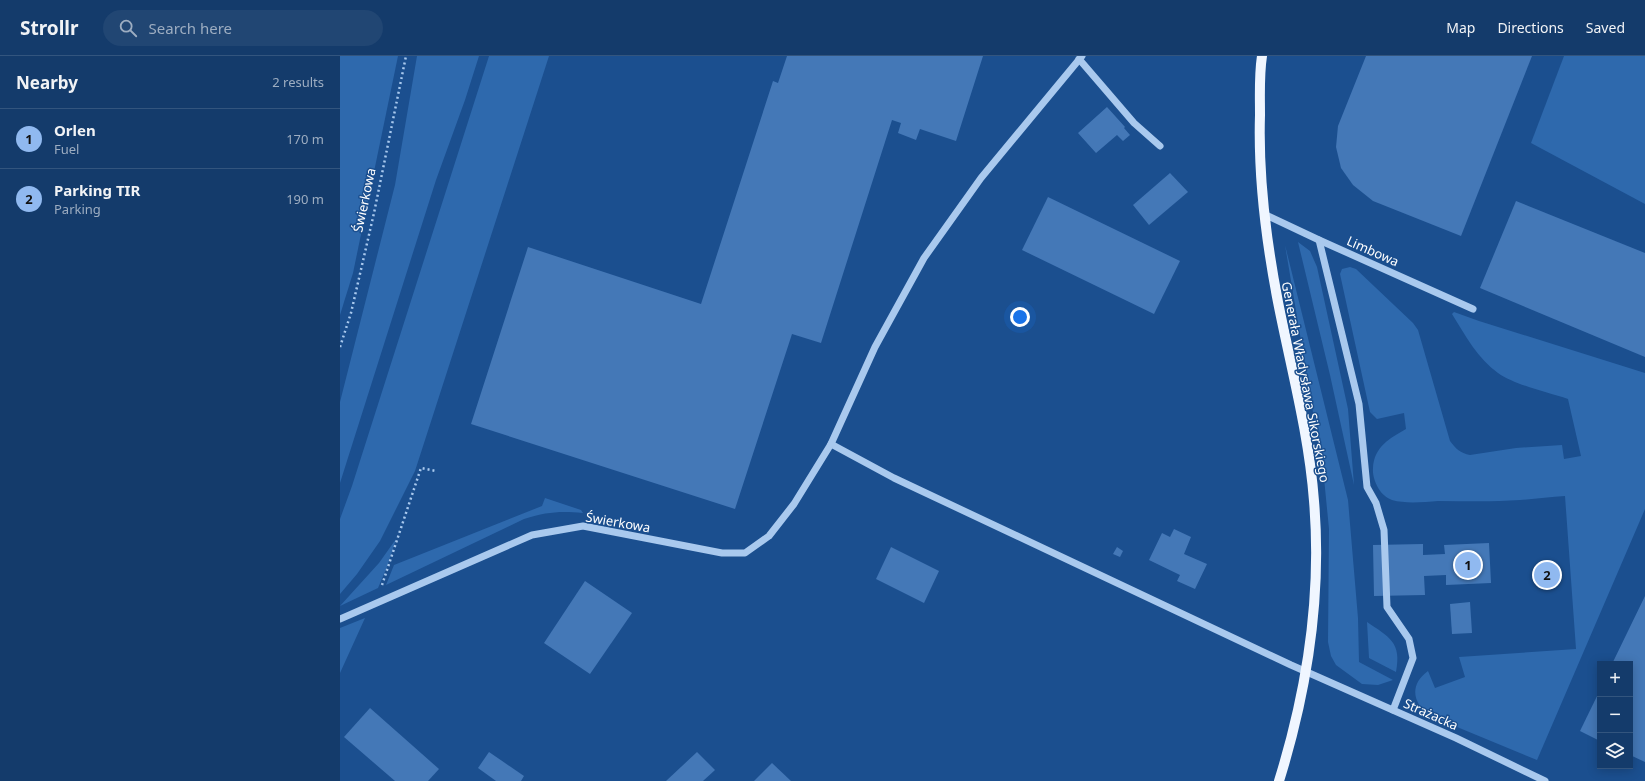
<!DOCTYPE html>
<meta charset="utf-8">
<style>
:root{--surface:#143b6b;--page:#214673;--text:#f1f3f6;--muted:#9dadc1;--line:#33557e;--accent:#90b9f0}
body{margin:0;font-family:"Noto Sans",sans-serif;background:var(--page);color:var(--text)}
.controls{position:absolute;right:12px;bottom:12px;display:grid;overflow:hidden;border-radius:0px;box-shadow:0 2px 10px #0003}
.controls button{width:36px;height:36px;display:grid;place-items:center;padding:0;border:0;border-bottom:1px solid var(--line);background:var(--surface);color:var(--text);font:20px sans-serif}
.you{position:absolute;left:680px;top:261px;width:14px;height:14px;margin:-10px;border:3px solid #fff;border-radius:50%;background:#1a73e8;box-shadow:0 0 0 6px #1a73e833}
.badge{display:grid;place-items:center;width:26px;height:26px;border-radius:50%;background:var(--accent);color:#111;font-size:13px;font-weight:700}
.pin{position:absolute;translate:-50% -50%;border:2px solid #fff;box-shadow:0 1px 4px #0006}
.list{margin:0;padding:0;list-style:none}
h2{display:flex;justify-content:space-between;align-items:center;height:52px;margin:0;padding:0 16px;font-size:17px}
h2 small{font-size:13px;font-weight:400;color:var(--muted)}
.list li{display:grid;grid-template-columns:26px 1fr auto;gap:12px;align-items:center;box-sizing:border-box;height:60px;padding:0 16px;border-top:1px solid var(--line)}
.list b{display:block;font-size:15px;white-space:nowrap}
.list p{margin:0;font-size:13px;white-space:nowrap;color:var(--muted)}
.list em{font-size:13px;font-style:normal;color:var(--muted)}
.icon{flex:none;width:22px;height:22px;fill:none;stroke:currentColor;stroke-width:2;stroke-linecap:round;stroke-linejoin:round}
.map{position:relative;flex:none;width:1305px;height:725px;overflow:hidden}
header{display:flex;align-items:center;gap:24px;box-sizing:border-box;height:56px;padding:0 20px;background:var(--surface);border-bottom:1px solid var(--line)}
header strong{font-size:19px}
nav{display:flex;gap:22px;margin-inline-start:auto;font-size:14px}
.search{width:280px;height:36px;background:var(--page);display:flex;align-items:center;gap:10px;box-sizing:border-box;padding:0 14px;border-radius:22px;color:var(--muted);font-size:15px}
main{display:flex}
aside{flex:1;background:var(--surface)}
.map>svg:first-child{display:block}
.green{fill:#2e69ad}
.building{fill:#4478b7}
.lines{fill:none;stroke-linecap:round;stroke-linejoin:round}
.path{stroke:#a9c9ee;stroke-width:2.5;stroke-dasharray:2 3;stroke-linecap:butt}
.minor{stroke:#a9c9ee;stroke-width:7}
.major{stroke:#f0f6ff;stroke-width:10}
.labels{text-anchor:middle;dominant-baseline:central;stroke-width:3;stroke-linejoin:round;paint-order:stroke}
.street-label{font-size:13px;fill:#fff;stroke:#1b4f8f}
</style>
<header>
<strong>Strollr</strong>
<div class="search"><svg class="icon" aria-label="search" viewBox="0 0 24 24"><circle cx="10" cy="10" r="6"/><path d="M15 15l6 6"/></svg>Search here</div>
<nav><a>Map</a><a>Directions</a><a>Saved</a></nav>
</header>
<main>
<aside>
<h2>Nearby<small>2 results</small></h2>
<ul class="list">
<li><span class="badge">1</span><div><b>Orlen</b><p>Fuel</p></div><em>170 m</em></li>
<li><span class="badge">2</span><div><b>Parking TIR</b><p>Parking</p></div><em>190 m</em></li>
</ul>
</aside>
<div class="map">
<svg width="1305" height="725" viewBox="0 0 1305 725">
<rect width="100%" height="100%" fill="#1b4f8f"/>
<!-- green -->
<g class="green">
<path d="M0,0H58L13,217L0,259Z"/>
<path d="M77,0H139L125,44L96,124L0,427V346L55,129Z"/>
<path d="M149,0H209L75,415L40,485L17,518L0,538V463L12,430Z"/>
<path d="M1224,0H1305V148L1191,87Z"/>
<path d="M958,186L970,195L977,211L1008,353L1014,429L990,319Z"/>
<path d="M945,189L1008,444L1018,562L1019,606L1053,624L1038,629L1022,628L996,609L991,600L988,586L989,473L984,422Z"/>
<path d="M1010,211L1016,213L1073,267L1078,274L1110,385C1116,393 1120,397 1130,399L1176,392L1222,389L1224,403L1241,400L1228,343C1207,336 1175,329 1158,317C1138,303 1125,279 1112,258L1114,256L1139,265L1305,317V453L1197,704L1088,659C1072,645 1070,628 1088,615L1095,632L1125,621L1119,601L1236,593L1225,440C1210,441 1195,443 1180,444C1153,446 1125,445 1098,445C1084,446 1066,448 1052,444C1040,440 1032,424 1033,412C1034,391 1050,382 1066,373L1064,357L1037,363L1030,356L1000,218L1002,213Z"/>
<path d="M205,442L241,454L243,457C219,455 207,456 184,463L46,529L54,509L202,450Z"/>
<path d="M56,483L47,511L38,532L0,550L39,507Z"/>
<path d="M25,562L0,617V572Z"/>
<path d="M1027,566C1049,581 1062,586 1056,616L1029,602Z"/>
</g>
<!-- building -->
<g class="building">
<path d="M447,0H643L616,85L580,73L576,84L558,77L561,67L552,64L481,287L452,278L395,453L131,368L188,191L361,248L433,25L438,27Z"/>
<path d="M1026,0H1192L1121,180L1033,145L1013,129L1001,112L996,91L998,70Z"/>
<path d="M767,51L785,71L784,72L790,79L783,85L777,79L756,97L738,77Z"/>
<path d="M830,117L848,136L809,169L793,149Z"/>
<path d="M708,141L840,205L814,258L682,194Z"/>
<path d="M1176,145L1305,197V301L1140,232Z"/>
<path d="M834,473L851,481L844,498L867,508L855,533L837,525L840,519L809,504L822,477L830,481Z"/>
<path d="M1149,487L1151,527L1106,529V519L1084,520L1085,539L1034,540L1033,489L1083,488V499L1105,498L1104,489Z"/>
<path d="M551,491L599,515L584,547L536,523Z"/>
<path d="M777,491L783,495L780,501L773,498Z"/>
<path d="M245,525L292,557L250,618L204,587Z"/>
<path d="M1305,540V706L1290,699V608H1272Z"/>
<path d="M1130,546L1132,577L1112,578L1110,548Z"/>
<path d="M1260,634V685L1240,675Z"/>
<path d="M30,652L99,713L88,725H55L4,681Z"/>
<path d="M149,696L184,720L181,725H156L138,712Z"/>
<path d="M357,696L375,714L363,725H326Z"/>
<path d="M432,707L451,725H414Z"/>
</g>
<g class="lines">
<!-- path -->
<g class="path">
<path d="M0,291L11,257L34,157L66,0"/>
<path d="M42,529L81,412L96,415"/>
</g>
<!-- minor -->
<g class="minor">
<path d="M739,3L794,67L820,90"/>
<path d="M924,158L979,184L1133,253"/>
<path d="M979,184L1019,348L1027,431L1036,447L1044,474L1047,551L1069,583L1073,602L1053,654"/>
<path d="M491,388L554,422L951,609L1116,682L1205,725"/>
<path d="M0,563L192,479L243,470L382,497H405L429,480L454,448L491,388L535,291L584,202L641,122L742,0"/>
</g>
<!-- major -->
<path class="major" d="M922,0C919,19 920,39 920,59C918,122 926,184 938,246C951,312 969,378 974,445C982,540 967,635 939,725"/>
</g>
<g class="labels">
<!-- street labels -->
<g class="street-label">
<text transform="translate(24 144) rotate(-78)">Świerkowa</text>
<text transform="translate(1033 195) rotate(24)">Limbowa</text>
<text transform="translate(966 326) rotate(79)">Generała Władysława Sikorskiego</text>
<text transform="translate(278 466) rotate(10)">Świerkowa</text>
<text transform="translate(1091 658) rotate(24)">Strażacka</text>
</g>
</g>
</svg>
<div class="controls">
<button>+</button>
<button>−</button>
<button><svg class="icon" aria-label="layers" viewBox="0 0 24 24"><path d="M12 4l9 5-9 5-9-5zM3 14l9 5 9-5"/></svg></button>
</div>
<div class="you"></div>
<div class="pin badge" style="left:1128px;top:509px">1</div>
<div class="pin badge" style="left:1207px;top:519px">2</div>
</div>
</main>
